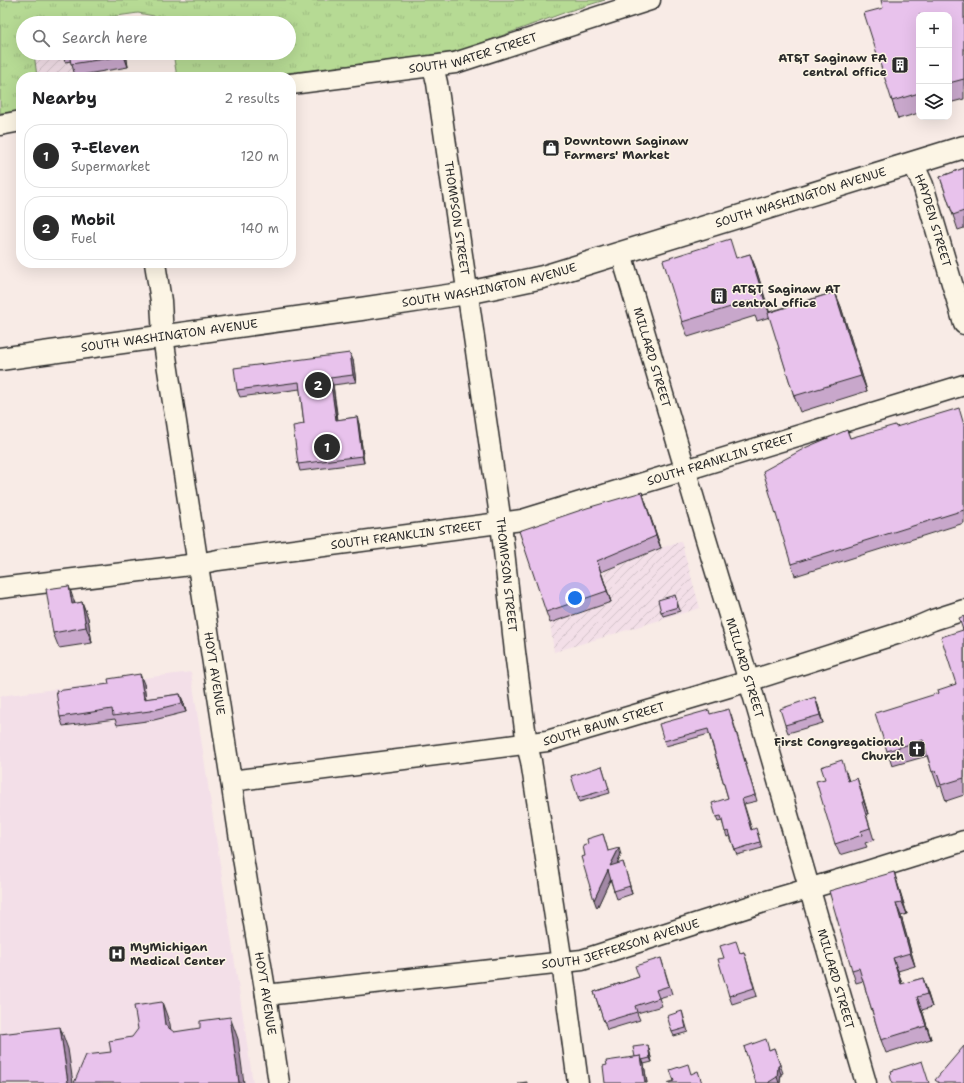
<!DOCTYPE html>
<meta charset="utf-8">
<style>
:root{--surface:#fff;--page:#f2f2f2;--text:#202124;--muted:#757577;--line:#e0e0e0;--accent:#2b2b2b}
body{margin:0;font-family:"Shantell Sans",sans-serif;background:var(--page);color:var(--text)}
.controls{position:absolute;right:12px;top:12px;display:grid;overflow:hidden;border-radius:8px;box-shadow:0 4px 16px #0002}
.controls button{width:36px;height:36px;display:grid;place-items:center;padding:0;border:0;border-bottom:1px solid var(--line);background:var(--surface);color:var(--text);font:20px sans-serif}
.you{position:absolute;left:575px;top:598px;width:14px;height:14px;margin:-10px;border:3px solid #fff;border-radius:50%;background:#1a73e8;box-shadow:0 0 0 6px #1a73e833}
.badge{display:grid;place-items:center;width:26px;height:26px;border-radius:50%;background:var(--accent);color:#fff;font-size:13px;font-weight:700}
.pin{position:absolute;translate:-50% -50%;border:2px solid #fff;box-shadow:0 1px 4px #0006}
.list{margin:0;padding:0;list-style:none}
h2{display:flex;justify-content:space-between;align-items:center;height:52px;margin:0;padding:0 16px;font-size:17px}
h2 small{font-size:13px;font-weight:400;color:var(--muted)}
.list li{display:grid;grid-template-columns:26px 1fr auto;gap:12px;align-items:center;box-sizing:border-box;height:64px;margin:0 8px 8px;padding:0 8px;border:1px solid var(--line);border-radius:16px}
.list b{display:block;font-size:15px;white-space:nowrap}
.list p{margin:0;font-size:13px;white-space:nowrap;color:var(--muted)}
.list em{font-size:13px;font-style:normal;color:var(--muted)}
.icon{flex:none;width:22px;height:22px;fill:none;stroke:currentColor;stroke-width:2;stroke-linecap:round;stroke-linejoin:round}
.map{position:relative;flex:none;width:964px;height:1083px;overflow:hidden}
.search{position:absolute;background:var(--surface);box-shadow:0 4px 16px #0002;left:16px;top:16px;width:280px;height:44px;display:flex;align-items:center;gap:10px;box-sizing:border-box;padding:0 14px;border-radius:22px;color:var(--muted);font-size:15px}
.panel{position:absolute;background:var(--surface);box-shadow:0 4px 16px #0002;left:16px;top:72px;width:280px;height:196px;border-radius:16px}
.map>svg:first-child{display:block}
.built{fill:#f3dfe8}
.industrial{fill:url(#industrial-furrows)}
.park{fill:url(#park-tufts);stroke:#708260}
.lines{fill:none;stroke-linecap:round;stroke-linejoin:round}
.minor-casing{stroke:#2b2b2b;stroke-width:23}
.major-casing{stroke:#2b2b2b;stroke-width:25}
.minor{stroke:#fcf5e5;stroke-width:20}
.major{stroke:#fcf5e5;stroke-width:22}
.wall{fill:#c8a7cb;stroke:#2b2b2b}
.shaded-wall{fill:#a288a5;stroke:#2b2b2b}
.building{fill:#e8c2ec;stroke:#2b2b2b}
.labels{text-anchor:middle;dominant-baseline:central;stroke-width:3;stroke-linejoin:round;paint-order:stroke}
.street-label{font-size:12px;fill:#2b2b2b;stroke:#fcf5e5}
.poi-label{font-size:12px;font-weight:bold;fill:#2b2b2b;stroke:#fcf5e5;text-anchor:start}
</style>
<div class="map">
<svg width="964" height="1083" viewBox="0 0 964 1083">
<defs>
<pattern id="industrial-furrows" width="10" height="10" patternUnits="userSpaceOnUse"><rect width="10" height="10" fill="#f3dfe8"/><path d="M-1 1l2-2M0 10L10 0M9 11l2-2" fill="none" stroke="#d0c0c7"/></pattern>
<pattern id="park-tufts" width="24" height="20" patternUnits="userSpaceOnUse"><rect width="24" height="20" fill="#b6da94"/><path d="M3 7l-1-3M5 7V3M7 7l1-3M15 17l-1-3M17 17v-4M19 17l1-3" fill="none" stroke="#9dbb80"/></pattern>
</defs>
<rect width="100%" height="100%" fill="#f8ebe6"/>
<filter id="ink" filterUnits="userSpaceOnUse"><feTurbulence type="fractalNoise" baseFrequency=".025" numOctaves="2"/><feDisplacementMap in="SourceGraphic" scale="8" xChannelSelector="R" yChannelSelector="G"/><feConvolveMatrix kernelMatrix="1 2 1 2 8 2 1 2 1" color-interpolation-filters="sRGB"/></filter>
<g filter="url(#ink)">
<!-- built -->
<path class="built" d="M191,672L253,1083H0V696Z"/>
<!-- industrial -->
<g class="industrial">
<path d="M53,53H64L73,60L103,71L104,77H37L34,56Z"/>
<path d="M681,541L700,608L554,652L550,623L611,602L602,574L608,570L661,548Z"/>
</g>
<!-- park -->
<path class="park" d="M0,0H605L569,11L463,50L435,55L254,77H177L173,53H289V23H161L154,16L138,13L67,23H23V53H34L37,77H21V111L0,113Z"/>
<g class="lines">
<!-- minor casing -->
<g class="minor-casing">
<g id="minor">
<path id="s1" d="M433,66L437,83L501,523L515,652L527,745L531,761L562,963L578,1083"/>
<path id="s2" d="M291,84L455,63L650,0"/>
<path d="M0,125L21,121"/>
<path id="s3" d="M913,163L923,185L964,324"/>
<path id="s4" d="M621,253L702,526L754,698L866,1083"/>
<path id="s5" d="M155,263L161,301L163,337L241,846L266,995L279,1083"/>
<path id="s6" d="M0,588L198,564L218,560L522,520L964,385"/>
<path id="s7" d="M231,781L547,741L749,681L912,629L933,620L964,610"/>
<path id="s8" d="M266,995L582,960L767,901L845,878L964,841"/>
</g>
</g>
<!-- major casing -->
<g class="major-casing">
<g id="major">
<path id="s9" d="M0,359L361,309L467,293L543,277L964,147"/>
</g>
</g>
<!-- minor -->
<use href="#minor" class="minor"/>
<!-- major -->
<use href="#major" class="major"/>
</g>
<!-- wall -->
<g class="wall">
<path d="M964,0V99L949,103V15H919V113L898,119L892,101L883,8Z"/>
<path d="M62,53H126L128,67L75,76L71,61L65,62Z"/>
<path d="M964,168V228L958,230L940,177Z"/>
<path d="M750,254L756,269L769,312L835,292L841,307L867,391L800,412L794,396L770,317L757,321L755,316L688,337L682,322L737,258Z"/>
<path d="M353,360L356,382L333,385L338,420L357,417L359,424L364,463L300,471L298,464L304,424L300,389L240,397L237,390Z"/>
<path d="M964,423V523L795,576L791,564L847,430L850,438L896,427Z"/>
<path d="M642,492L661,548L601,572L611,602L550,623L546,612Z"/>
<path d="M675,595L680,611L663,616L661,612Z"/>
<path d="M74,601L75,604L82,602L88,618L92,643L59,648L53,633Z"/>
<path d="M964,616V795L946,801L941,786L938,787L927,756L892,766L887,751L939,693L956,684L963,630Z"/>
<path d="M144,684L146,699L180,694L184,704L186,712L154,720L117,725L115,719L63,726L60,717Z"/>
<path d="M818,705L823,723L788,733L785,725Z"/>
<path d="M711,714H731L757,801L744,804L752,830L758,834L762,848L737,855L730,836L727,837L722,821L718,822L716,817L728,798L709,734L666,746L664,741Z"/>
<path d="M602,766L610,793L579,802L578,798Z"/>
<path d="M846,772L849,781L861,790L868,814H866L874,840L865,843L867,847L840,855L835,844Z"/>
<path d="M603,834L608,851L621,855L617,864L625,870L632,894L617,899L610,879L597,908L585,856L588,844Z"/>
<path d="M894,872L898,885L907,914L901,916L915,966L898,971L902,984L923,978L932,1007L922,1010L931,1039L886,1053L881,1040L863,981L856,983L852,970Z"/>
<path d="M744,952L757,996L732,1004L729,996L740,953Z"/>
<path d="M661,958L672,994L659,998L662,1006L637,1013L640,1020L607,1030L594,992L639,977Z"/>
<path d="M682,1011L688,1032L674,1036L672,1032Z"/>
<path d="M774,1048L783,1073L781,1074L780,1083H756L769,1050Z"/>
<path d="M649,1049L652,1062L644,1064L647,1083L607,1065L635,1057Z"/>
</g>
<!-- shaded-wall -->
<g class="shaded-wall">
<path d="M123,53H126L128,67L124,56Z"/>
<path d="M750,254L756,269L771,317L765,302Z"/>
<path d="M835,292L841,307L867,391L861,376Z"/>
<path d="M350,353L353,360L356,382L353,375Z"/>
<path d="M330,378L333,385L338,427L336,420Z"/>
<path d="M357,417L359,424L364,463L362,456Z"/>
<path d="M642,492L646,504L661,548L656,536Z"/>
<path d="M597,561L601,572L611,602L607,591Z"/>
<path d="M69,586L74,601L77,620L72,604Z"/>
<path d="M82,602L88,618L92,643L86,627Z"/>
<path d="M140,674L144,684L147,709L144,699Z"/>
<path d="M180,694L184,704L186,712L182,703Z"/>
<path d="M815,697L818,705L823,723L820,715Z"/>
<path d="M857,778L861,790L868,814L864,802Z"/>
<path d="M619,848L621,855L613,874L610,866Z"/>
<path d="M623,862L625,870L632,894L630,886Z"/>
<path d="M608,870L611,878L597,908L594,900Z"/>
<path d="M894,872L898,885L907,914L902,902Z"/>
<path d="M896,903L901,916L915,966L910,953Z"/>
<path d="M893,958L898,971L906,997L901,984Z"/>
<path d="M923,978L927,991L932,1007L927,994Z"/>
<path d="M917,997L922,1010L931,1039L926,1026Z"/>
<path d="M162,1002L170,1024L173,1047L165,1025Z"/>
<path d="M230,1017L238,1039L244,1083H239Z"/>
<path d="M60,1027L68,1049L73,1083H68Z"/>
<path d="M648,1045L649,1049L652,1062L650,1058Z"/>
<path d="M641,1056L644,1064L647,1083H645Z"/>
<path d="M778,1066L781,1074L780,1083H779L777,1077Z"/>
</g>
<!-- building -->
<g class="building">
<path d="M881,0H964V79L949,83V15H919V93L892,101L864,13L883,8Z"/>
<path d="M69,53H123L124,56L71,64Z"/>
<path d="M964,168V211L953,215L940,177Z"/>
<path d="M730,239L736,258L750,254L765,302L752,306L750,301L682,322L663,260Z"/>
<path d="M835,292L861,376L794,396L768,313Z"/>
<path d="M350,353L353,375L330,378L336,420L357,417L362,456L298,464L293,426L304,424L299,382L237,390L234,368Z"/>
<path d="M959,408L964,425V510L791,564L763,471L807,447L847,430L850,438L895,425L896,427Z"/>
<path d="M642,492L656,536L597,561L607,591L546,612L519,531L587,508Z"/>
<path d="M69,586L72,604L82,602L86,627L53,633L46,589Z"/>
<path d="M675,595L678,607L661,612L658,600Z"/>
<path d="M964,616V778L941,785L936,770L932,772L923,740L887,751L875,713L939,693L938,690L956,684L941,637L963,630L959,618Z"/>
<path d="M140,674L144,699L180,694L182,703L150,711L113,716L112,709L60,717L56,691L109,684L108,679Z"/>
<path d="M815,697L820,715L785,725L780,709Z"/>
<path d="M729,709L755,795L742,799L751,830L756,828L760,842L735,850L729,831L725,832L721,816L716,817L712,803L728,798L708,729L664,741L659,724L709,710L710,714Z"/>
<path d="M842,760L848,781L857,778L864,802H862L870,828L861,831L862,835L835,844L816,781L825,779L821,767Z"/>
<path d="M602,766L609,789L578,798L571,776Z"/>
<path d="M603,834L608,851L619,848L610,866L623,862L630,886L614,891L608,870L594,900L581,857L585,856L583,846L588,844L587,839Z"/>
<path d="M894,872L902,902L896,903L910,953L893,958L901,984L923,978L927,994L917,997L926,1026L881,1040L859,968L852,970L829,891Z"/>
<path d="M736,941L740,953L744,952L754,988L729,996L718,959L724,958L720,946Z"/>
<path d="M661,958L669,986L656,990L659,998L635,1006L637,1012L604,1022L594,992L639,977L635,966Z"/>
<path d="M162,1002L165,1025L174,1032L200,1028V1021L230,1017L239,1083H74L86,1055L111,1052L109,1041L132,1037L138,1029L134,1006Z"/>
<path d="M682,1011L686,1028L672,1032L667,1016Z"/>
<path d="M60,1027L68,1083H0V1034Z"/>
<path d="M766,1039L769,1050L774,1048L780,1065L778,1066L777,1077L769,1082V1083H756L744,1047Z"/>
<path d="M648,1045L650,1058L642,1060L641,1056L635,1057L633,1047Z"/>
<path d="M964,1046V1083H939L935,1080Z"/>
<path d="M641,1056L645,1083H605L603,1066L607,1065L606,1061Z"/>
<path d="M922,1061L929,1083H892L890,1075L892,1074L891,1071Z"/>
<path d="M688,1064L691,1074L698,1071L702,1083H667L674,1081L670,1070Z"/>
<path d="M527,1082V1083H518Z"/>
</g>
</g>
<!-- icons -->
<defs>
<g id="building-square" transform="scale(0.9)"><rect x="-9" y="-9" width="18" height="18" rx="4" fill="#2b2b2b" stroke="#fcf5e5"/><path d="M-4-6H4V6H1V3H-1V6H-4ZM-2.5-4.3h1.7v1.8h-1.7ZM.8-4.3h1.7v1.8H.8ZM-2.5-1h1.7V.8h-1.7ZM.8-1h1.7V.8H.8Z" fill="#fff"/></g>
<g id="shop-square" transform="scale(0.9)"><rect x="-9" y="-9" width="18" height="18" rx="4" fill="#2b2b2b" stroke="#fcf5e5"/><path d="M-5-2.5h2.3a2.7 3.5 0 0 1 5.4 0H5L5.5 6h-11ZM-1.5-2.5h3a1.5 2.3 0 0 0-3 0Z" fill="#fff"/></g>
<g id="church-square" transform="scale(0.9)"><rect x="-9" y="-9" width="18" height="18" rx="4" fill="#2b2b2b" stroke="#fcf5e5"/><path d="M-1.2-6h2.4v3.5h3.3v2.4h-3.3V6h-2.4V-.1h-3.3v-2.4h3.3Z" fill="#fff"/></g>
<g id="hospital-square" transform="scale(0.9)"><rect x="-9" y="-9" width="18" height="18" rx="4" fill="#2b2b2b" stroke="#fcf5e5"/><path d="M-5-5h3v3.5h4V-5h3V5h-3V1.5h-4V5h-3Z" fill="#fff"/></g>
</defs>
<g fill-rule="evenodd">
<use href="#building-square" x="900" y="65"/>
<use href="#shop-square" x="551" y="148"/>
<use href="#building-square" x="719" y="296"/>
<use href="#church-square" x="917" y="749"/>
<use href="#hospital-square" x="117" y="954"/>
</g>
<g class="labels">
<!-- street labels -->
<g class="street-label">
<text stroke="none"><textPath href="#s2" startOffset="185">SOUTH WATER STREET</textPath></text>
<text stroke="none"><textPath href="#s9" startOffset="819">SOUTH WASHINGTON AVENUE</textPath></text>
<text stroke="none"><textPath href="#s1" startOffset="154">THOMPSON STREET</textPath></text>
<text stroke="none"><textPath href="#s3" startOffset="61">HAYDEN STREET</textPath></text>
<text stroke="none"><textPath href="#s9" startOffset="495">SOUTH WASHINGTON AVENUE</textPath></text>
<text stroke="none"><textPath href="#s9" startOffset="171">SOUTH WASHINGTON AVENUE</textPath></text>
<text stroke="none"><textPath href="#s4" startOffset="109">MILLARD STREET</textPath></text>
<text stroke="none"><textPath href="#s6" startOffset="734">SOUTH FRANKLIN STREET</textPath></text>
<text stroke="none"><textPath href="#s6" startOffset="410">SOUTH FRANKLIN STREET</textPath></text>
<text stroke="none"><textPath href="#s1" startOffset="514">THOMPSON STREET</textPath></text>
<text stroke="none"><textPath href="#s4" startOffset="433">MILLARD STREET</textPath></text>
<text stroke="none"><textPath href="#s5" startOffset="415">HOYT AVENUE</textPath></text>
<text stroke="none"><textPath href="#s7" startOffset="378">SOUTH BAUM STREET</textPath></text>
<text stroke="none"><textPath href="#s8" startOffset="359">SOUTH JEFFERSON AVENUE</textPath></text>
<text stroke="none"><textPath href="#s4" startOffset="757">MILLARD STREET</textPath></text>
<text stroke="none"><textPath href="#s5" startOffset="739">HOYT AVENUE</textPath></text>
</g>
<!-- poi labels -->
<g class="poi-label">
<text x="887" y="58" text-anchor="end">AT&amp;T Saginaw FA<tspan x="887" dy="14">central office</tspan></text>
<text x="564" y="141">Downtown Saginaw<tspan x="564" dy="14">Farmers' Market</tspan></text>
<text x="732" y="289">AT&amp;T Saginaw AT<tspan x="732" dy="14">central office</tspan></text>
<text x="904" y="742" text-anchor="end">First Congregational<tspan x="904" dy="14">Church</tspan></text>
<text x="130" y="947">MyMichigan<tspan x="130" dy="14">Medical Center</tspan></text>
</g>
</g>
</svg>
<div class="controls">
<button>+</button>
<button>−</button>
<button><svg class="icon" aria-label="layers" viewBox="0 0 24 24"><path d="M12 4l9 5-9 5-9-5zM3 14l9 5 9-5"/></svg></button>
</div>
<div class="you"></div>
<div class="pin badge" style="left:327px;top:447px">1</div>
<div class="pin badge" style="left:318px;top:385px">2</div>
<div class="search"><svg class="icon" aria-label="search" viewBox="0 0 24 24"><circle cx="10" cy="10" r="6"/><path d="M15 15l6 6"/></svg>Search here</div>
<section class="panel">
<h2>Nearby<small>2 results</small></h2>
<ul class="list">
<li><span class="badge">1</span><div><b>7-Eleven</b><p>Supermarket</p></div><em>120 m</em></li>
<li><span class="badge">2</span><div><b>Mobil</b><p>Fuel</p></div><em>140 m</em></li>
</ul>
</section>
</div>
